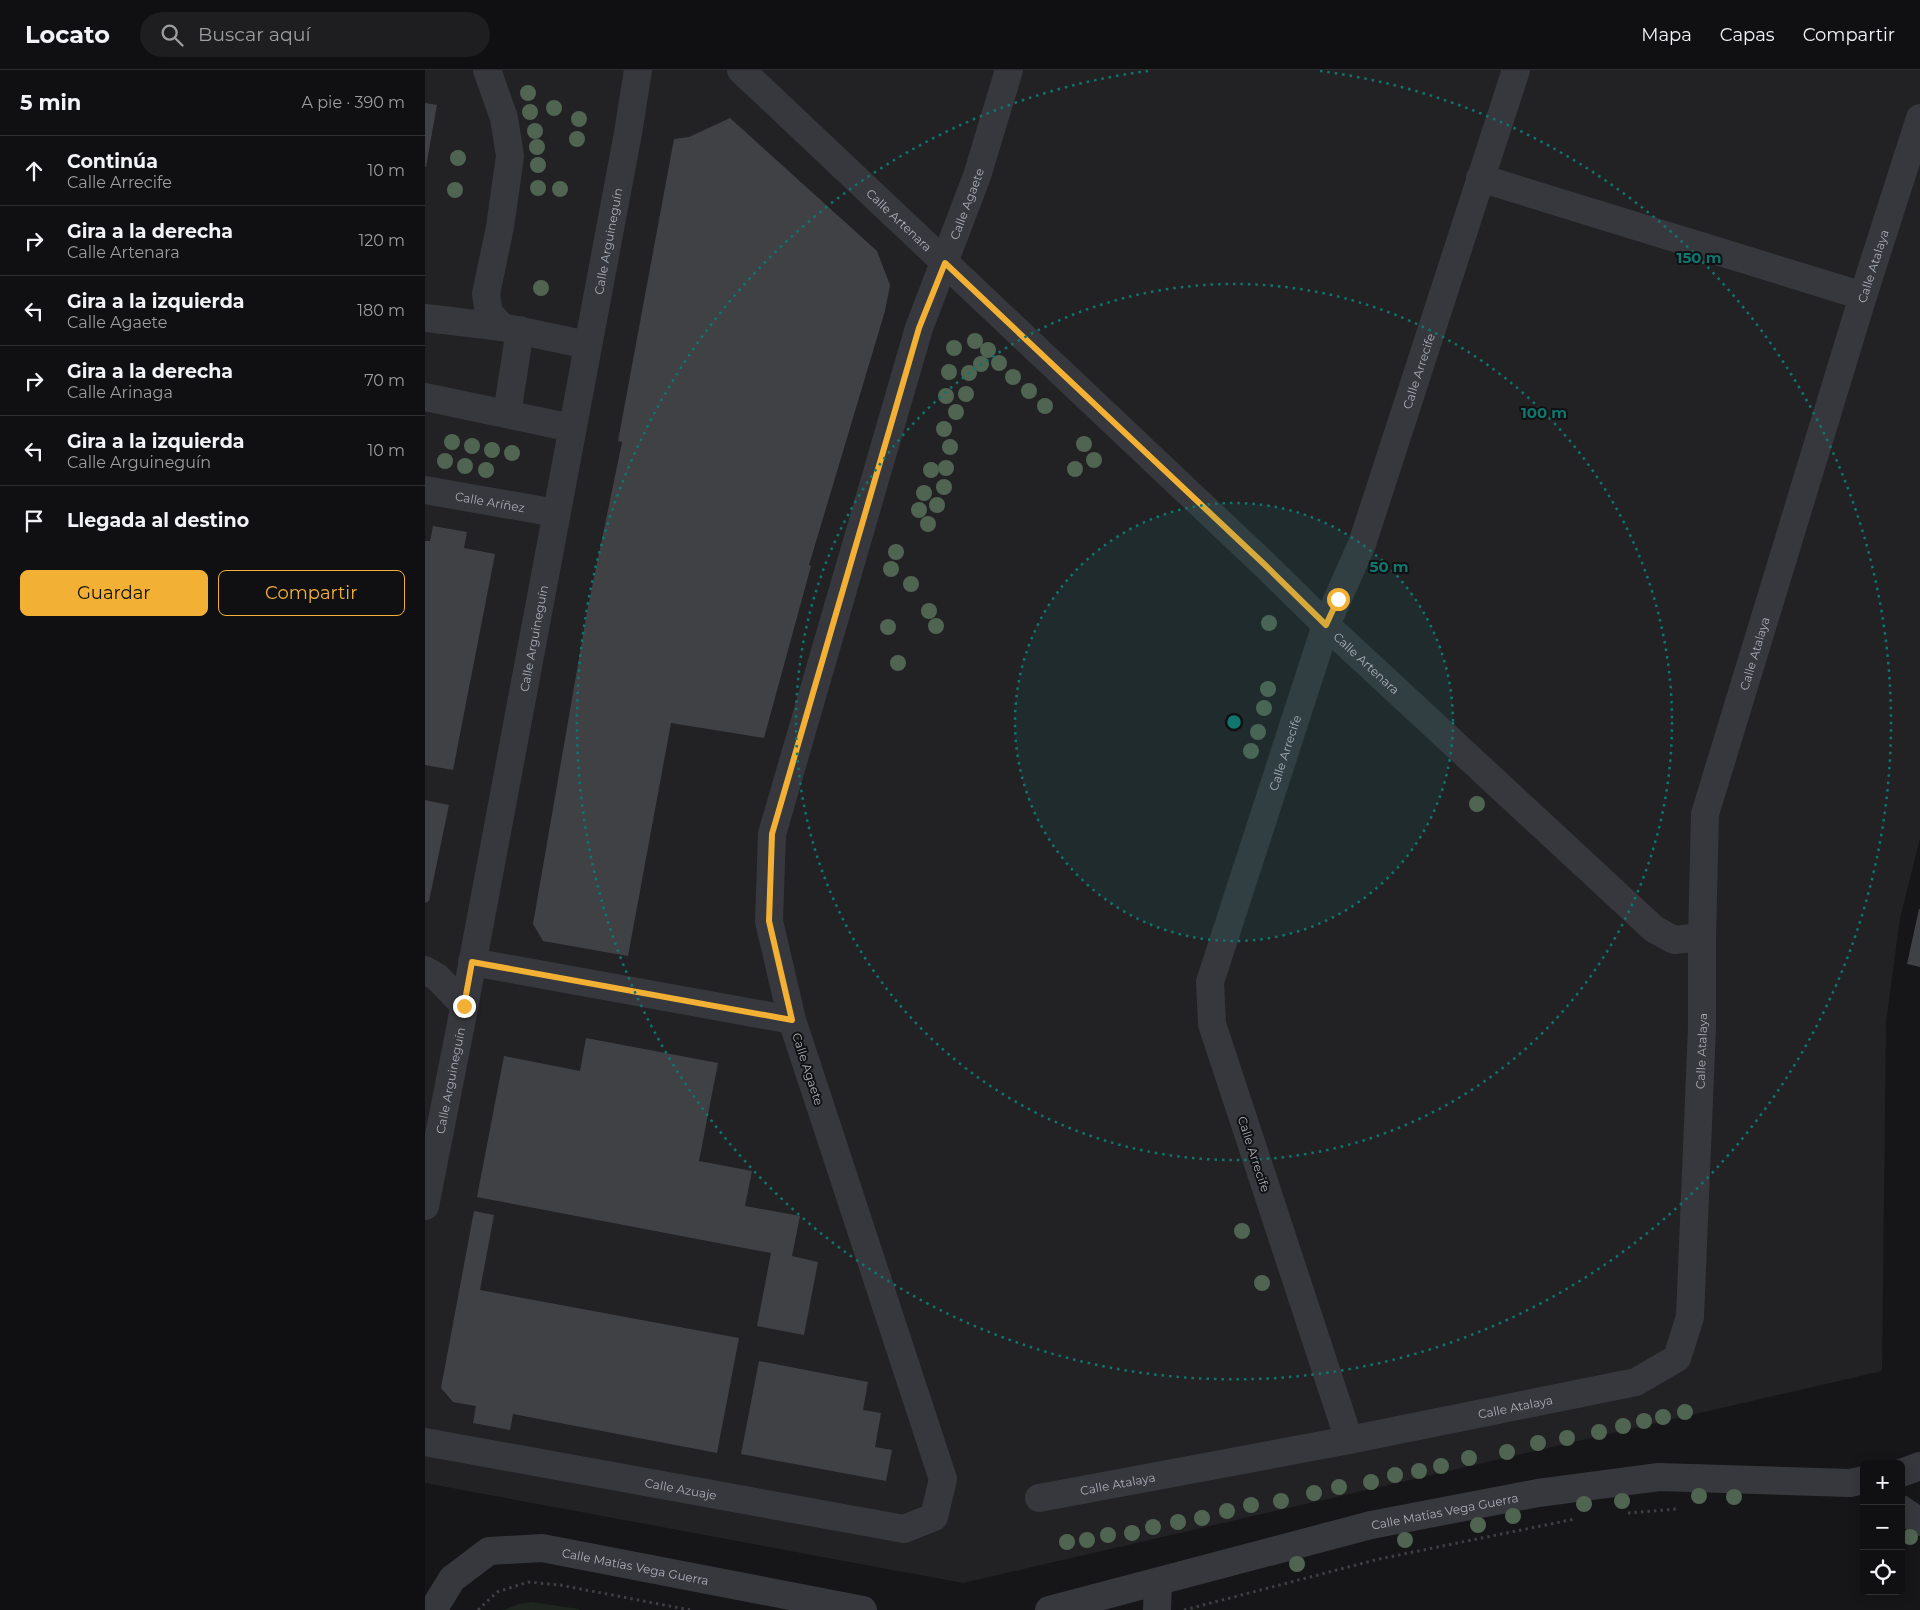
<!DOCTYPE html>
<html lang="es">
<meta charset="utf-8">
<style>
:root{--surface:#101012;--page:#1e1e20;--text:#f1f3f6;--muted:#9c9d9f;--line:#303032;--accent:#f2b134}
body{margin:0;font-family:Montserrat,sans-serif;background:var(--page);color:var(--text)}
.controls{position:absolute;right:15px;bottom:15px;display:grid;overflow:hidden;border-radius:8px;box-shadow:0 2px 12px #0003}
.controls button{width:45px;height:45px;display:grid;place-items:center;padding:0;border:0;border-bottom:1px solid var(--line);background:var(--surface);color:var(--text);font:25px sans-serif}
.stop{position:absolute;width:15px;height:15px;margin:-11px;border:4px solid #f2b134;border-radius:50%;background:#fff}
.stop.end{background:#f2b134;border-color:#fff;box-shadow:0 1px 5px #0008}
.list{margin:0;padding:0;list-style:none}
h2{display:flex;justify-content:space-between;align-items:center;height:65px;margin:0;padding:0 20px;font-size:21px}
h2 small{font-size:16px;font-weight:400;color:var(--muted)}
.list li{display:grid;grid-template-columns:32px 1fr auto;gap:15px;align-items:center;box-sizing:border-box;height:70px;padding:0 20px;border-top:1px solid var(--line)}
.list b{display:block;font-size:19px;white-space:nowrap}
.list p{margin:0;font-size:16px;white-space:nowrap;color:var(--muted)}
.list em{font-size:16px;font-style:normal;color:var(--muted)}
.actions{display:flex;gap:10px;padding:15px 20px}
.actions a{flex:1;padding:11px 0;border:1px solid var(--accent);border-radius:8px;text-align:center;font-size:18px;color:var(--accent)}
.actions .main{background:var(--accent);color:#111}
.icon{flex:none;width:28px;height:28px;fill:none;stroke:currentColor;stroke-width:2;stroke-linecap:round;stroke-linejoin:round}
.map{position:relative;flex:none;width:1495px;height:1540px;overflow:hidden}
header{display:flex;align-items:center;gap:30px;box-sizing:border-box;height:70px;padding:0 25px;background:var(--surface);border-bottom:1px solid var(--line)}
header strong{font-size:24px}
nav{display:flex;gap:28px;margin-inline-start:auto;font-size:18px}
.search{width:350px;height:45px;background:var(--page);display:flex;align-items:center;gap:12px;box-sizing:border-box;padding:0 18px;border-radius:28px;color:var(--muted);font-size:19px}
main{display:flex}
aside{flex:1;background:var(--surface)}
.map>svg:first-child{display:block}
.built{fill:#222225}
.green{fill:#1e261f}
.building{fill:#404145}
.lines{fill:none;stroke-linecap:round;stroke-linejoin:round}
.path{stroke:#3d3f44;stroke-width:3;stroke-dasharray:2.5 4;stroke-linecap:butt}
.minor{stroke:#37383d;stroke-width:28}
.tree{fill:#506452}
.route{stroke:#f2b134;stroke-width:6}
.ring{fill:none;stroke:#0f766e;stroke-width:2.5;stroke-dasharray:2.5 5}
.labels{text-anchor:middle;dominant-baseline:central;stroke-width:4;stroke-linejoin:round;paint-order:stroke}
.street-label{font-size:12px;fill:#a8adb8;stroke:#111113}
.centre{fill:#0f766e;stroke:#111113;stroke-width:2.5}
.ring-label{font-size:15px;text-anchor:middle;font-weight:bold;fill:#0f766e;stroke:#111113;stroke-width:4;stroke-linejoin:round;paint-order:stroke}
</style>
<header>
<strong>Locato</strong>
<div class="search"><svg class="icon" aria-label="search" viewBox="0 0 24 24"><circle cx="10" cy="10" r="6"/><path d="M15 15l6 6"/></svg>Buscar aquí</div>
<nav><a>Mapa</a><a>Capas</a><a>Compartir</a></nav>
</header>
<main>
<aside>
<h2>5 min<small>A pie · 390 m</small></h2>
<ul class="list">
<li><svg class="icon" aria-label="ahead" viewBox="0 0 24 24"><path d="M12 20V5M6 11l6-6 6 6"/></svg><div><b>Continúa</b><p>Calle Arrecife</p></div><em>10 m</em></li>
<li><svg class="icon" aria-label="right" viewBox="0 0 24 24"><path d="M7 20v-9h11M14 6l5 5-5 5"/></svg><div><b>Gira a la derecha</b><p>Calle Artenara</p></div><em>120 m</em></li>
<li><svg class="icon" aria-label="left" viewBox="0 0 24 24"><path d="M17 20v-9H6M10 6l-5 5 5 5"/></svg><div><b>Gira a la izquierda</b><p>Calle Agaete</p></div><em>180 m</em></li>
<li><svg class="icon" aria-label="right" viewBox="0 0 24 24"><path d="M7 20v-9h11M14 6l5 5-5 5"/></svg><div><b>Gira a la derecha</b><p>Calle Arinaga</p></div><em>70 m</em></li>
<li><svg class="icon" aria-label="left" viewBox="0 0 24 24"><path d="M17 20v-9H6M10 6l-5 5 5 5"/></svg><div><b>Gira a la izquierda</b><p>Calle Arguineguín</p></div><em>10 m</em></li>
<li><svg class="icon" aria-label="arrive" viewBox="0 0 24 24"><path d="M6 21V4h12l-3 4 3 4H6"/></svg><div><b>Llegada al destino</b></div></li>
</ul>
<div class="actions"><a class="main">Guardar</a><a>Compartir</a></div>
</aside>
<div class="map">
<svg width="1495" height="1540" viewBox="0 0 1495 1540">
<rect width="100%" height="100%" fill="#161618"/>
<!-- built -->
<path class="built" d="M0,0H1495V768L1475,848L1461,953L1457,1301L538,1513L0,1413Z"/>
<!-- green -->
<path class="green" d="M107,1532L154,1539V1540H78L94,1534Z"/>
<!-- building -->
<g class="building">
<path d="M0,33L12,35L1,97H0Z"/>
<path d="M305,48L452,181L465,215L460,241L384,495L386,496L339,668L246,653L203,886L118,871L108,854L162,542L197,372L193,371L249,69L264,67Z"/>
<path d="M8,456L42,462L39,478L70,484L28,700L0,695V471H5Z"/>
<path d="M0,730L24,735L4,831L0,833Z"/>
<path d="M1494,839H1495V897L1482,894Z"/>
<path d="M161,968L293,993L274,1091L327,1101L320,1136L375,1146L367,1186L393,1192L379,1265L332,1256L346,1183L52,1127L79,986L155,1001Z"/>
<path d="M49,1141L69,1145L55,1220L314,1268L292,1383L88,1344L85,1360L48,1353L51,1336L28,1332L16,1318Z"/>
<path d="M334,1291L443,1312L438,1340L456,1343L450,1377L467,1380L461,1411L316,1384Z"/>
</g>
<g class="lines">
<!-- path -->
<g class="path">
<path d="M1203,1443L1252,1439"/>
<path d="M53,1540L72,1522L103,1512L135,1515L265,1540"/>
<path d="M759,1540L954,1489L1150,1449"/>
</g>
<!-- minor -->
<g class="minor">
<path d="M62,0L79,48L85,86L75,157L61,224L64,243L77,257L163,275"/>
<path id="s1" d="M316,0L840,495L901,555L1229,859L1249,870L1277,867"/>
<path d="M1055,108L1438,226"/>
<path d="M0,248L77,257"/>
<path d="M0,327L147,358"/>
<path d="M82,344L95,260"/>
<path id="s2" d="M0,420L131,443"/>
<path d="M47,892L367,950"/>
<path d="M0,900L12,907L39,935"/>
<path id="s3" d="M0,1136L35,959L203,63L213,0"/>
<path id="s4" d="M924,1370L787,954L785,912L901,555L937,474L1091,0"/>
<path id="s5" d="M0,1372L479,1459L509,1447L518,1409L367,950L344,851L347,764L494,258L552,106L584,0"/>
<path d="M1476,1403L1495,1396"/>
<path id="s6" d="M614,1428L924,1370L1211,1312L1252,1288L1265,1247L1277,957V867L1280,744L1438,226L1495,48"/>
<path d="M1476,1439L1495,1452"/>
<path id="s7" d="M8,1540L27,1509L64,1481L117,1478L438,1540"/>
<path id="s8" d="M624,1540L946,1455L1113,1423L1234,1407L1425,1413L1439,1410"/>
<path d="M732,1540L733,1512"/>
</g>
</g>
<!-- trees -->
<g class="tree">
<circle cx="103" cy="23" r="8"/>
<circle cx="129" cy="38" r="8"/>
<circle cx="105" cy="42" r="8"/>
<circle cx="154" cy="49" r="8"/>
<circle cx="110" cy="61" r="8"/>
<circle cx="152" cy="69" r="8"/>
<circle cx="112" cy="77" r="8"/>
<circle cx="33" cy="88" r="8"/>
<circle cx="113" cy="95" r="8"/>
<circle cx="113" cy="118" r="8"/>
<circle cx="135" cy="119" r="8"/>
<circle cx="30" cy="120" r="8"/>
<circle cx="116" cy="218" r="8"/>
<circle cx="550" cy="271" r="8"/>
<circle cx="529" cy="278" r="8"/>
<circle cx="563" cy="280" r="8"/>
<circle cx="574" cy="293" r="8"/>
<circle cx="556" cy="294" r="8"/>
<circle cx="524" cy="302" r="8"/>
<circle cx="544" cy="303" r="8"/>
<circle cx="588" cy="307" r="8"/>
<circle cx="604" cy="321" r="8"/>
<circle cx="541" cy="324" r="8"/>
<circle cx="521" cy="326" r="8"/>
<circle cx="620" cy="336" r="8"/>
<circle cx="531" cy="342" r="8"/>
<circle cx="519" cy="359" r="8"/>
<circle cx="27" cy="372" r="8"/>
<circle cx="659" cy="374" r="8"/>
<circle cx="47" cy="376" r="8"/>
<circle cx="525" cy="377" r="8"/>
<circle cx="67" cy="380" r="8"/>
<circle cx="87" cy="383" r="8"/>
<circle cx="669" cy="390" r="8"/>
<circle cx="20" cy="391" r="8"/>
<circle cx="40" cy="396" r="8"/>
<circle cx="521" cy="398" r="8"/>
<circle cx="650" cy="399" r="8"/>
<circle cx="61" cy="400" r="8"/>
<circle cx="506" cy="400" r="8"/>
<circle cx="519" cy="417" r="8"/>
<circle cx="499" cy="423" r="8"/>
<circle cx="512" cy="435" r="8"/>
<circle cx="494" cy="440" r="8"/>
<circle cx="503" cy="454" r="8"/>
<circle cx="471" cy="482" r="8"/>
<circle cx="466" cy="499" r="8"/>
<circle cx="486" cy="514" r="8"/>
<circle cx="504" cy="541" r="8"/>
<circle cx="844" cy="553" r="8"/>
<circle cx="511" cy="556" r="8"/>
<circle cx="463" cy="557" r="8"/>
<circle cx="473" cy="593" r="8"/>
<circle cx="843" cy="619" r="8"/>
<circle cx="839" cy="638" r="8"/>
<circle cx="833" cy="662" r="8"/>
<circle cx="826" cy="681" r="8"/>
<circle cx="1052" cy="734" r="8"/>
<circle cx="817" cy="1161" r="8"/>
<circle cx="837" cy="1213" r="8"/>
<circle cx="1260" cy="1342" r="8"/>
<circle cx="1238" cy="1347" r="8"/>
<circle cx="1219" cy="1351" r="8"/>
<circle cx="1198" cy="1356" r="8"/>
<circle cx="1174" cy="1362" r="8"/>
<circle cx="1142" cy="1368" r="8"/>
<circle cx="1113" cy="1373" r="8"/>
<circle cx="1082" cy="1382" r="8"/>
<circle cx="1044" cy="1388" r="8"/>
<circle cx="1016" cy="1396" r="8"/>
<circle cx="994" cy="1401" r="8"/>
<circle cx="970" cy="1405" r="8"/>
<circle cx="946" cy="1412" r="8"/>
<circle cx="914" cy="1417" r="8"/>
<circle cx="889" cy="1423" r="8"/>
<circle cx="1274" cy="1426" r="8"/>
<circle cx="1309" cy="1427" r="8"/>
<circle cx="856" cy="1431" r="8"/>
<circle cx="1197" cy="1431" r="8"/>
<circle cx="1159" cy="1434" r="8"/>
<circle cx="826" cy="1435" r="8"/>
<circle cx="802" cy="1441" r="8"/>
<circle cx="1088" cy="1446" r="8"/>
<circle cx="777" cy="1448" r="8"/>
<circle cx="753" cy="1452" r="8"/>
<circle cx="1053" cy="1455" r="8"/>
<circle cx="728" cy="1457" r="8"/>
<circle cx="707" cy="1463" r="8"/>
<circle cx="683" cy="1465" r="8"/>
<circle cx="1485" cy="1467" r="8"/>
<circle cx="662" cy="1470" r="8"/>
<circle cx="980" cy="1470" r="8"/>
<circle cx="642" cy="1472" r="8"/>
<circle cx="872" cy="1494" r="8"/>
</g>
<g class="lines">
<!-- route -->
<path class="route" d="M39,936L47,892L367,950L344,851L347,764L494,258L520,193L840,495L901,555L913,529"/>
</g>
<!-- distance rings -->
<circle cx="809" cy="652" r="219" fill="#0f766e" fill-opacity=".12"/>
<g class="ring">
<circle cx="809" cy="652" r="219"/>
<circle cx="809" cy="652" r="438"/>
<path d="M895 1A657 657 0 1 1 723 1"/>
</g>
<g class="labels">
<!-- street labels -->
<g class="street-label">
<text stroke="none"><textPath href="#s5" startOffset="1890">Calle Agaete</textPath></text>
<text stroke="none"><textPath href="#s1" startOffset="218">Calle Artenara</textPath></text>
<text stroke="none"><textPath href="#s3" startOffset="982">Calle Arguineguín</textPath></text>
<text stroke="none"><textPath href="#s6" startOffset="1775">Calle Atalaya</textPath></text>
<text stroke="none"><textPath href="#s4" startOffset="1126">Calle Arrecife</textPath></text>
<text stroke="none"><textPath href="#s2" startOffset="66">Calle Aríñez</textPath></text>
<text stroke="none"><textPath href="#s3" startOffset="578">Calle Arguineguín</textPath></text>
<text stroke="none"><textPath href="#s6" startOffset="1370">Calle Atalaya</textPath></text>
<text stroke="none"><textPath href="#s1" startOffset="862">Calle Artenara</textPath></text>
<text stroke="none"><textPath href="#s4" startOffset="721">Calle Arrecife</textPath></text>
<text stroke="none"><textPath href="#s6" startOffset="965">Calle Atalaya</textPath></text>
<text transform="translate(383 999) rotate(72)">Calle Agaete</text>
<text stroke="none"><textPath href="#s3" startOffset="128">Calle Arguineguín</textPath></text>
<text transform="translate(829 1084) rotate(72)">Calle Arrecife</text>
<text stroke="none"><textPath href="#s6" startOffset="485">Calle Atalaya</textPath></text>
<text stroke="none"><textPath href="#s6" startOffset="80">Calle Atalaya</textPath></text>
<text stroke="none"><textPath href="#s5" startOffset="260">Calle Azuaje</textPath></text>
<text stroke="none"><textPath href="#s8" startOffset="408">Calle Matías Vega Guerra</textPath></text>
<text stroke="none"><textPath href="#s7" startOffset="231">Calle Matías Vega Guerra</textPath></text>
</g>
</g>
<circle cx="809" cy="652" r="8" class="centre"/>
<g class="ring-label">
<text x="1274" y="193">150 m</text>
<text x="1119" y="348">100 m</text>
<text x="964" y="502">50 m</text>
</g>
</svg>
<div class="controls">
<button>+</button>
<button>−</button>
<button><svg class="icon" aria-label="locate" viewBox="0 0 24 24"><circle cx="12" cy="12" r="6"/><path d="M12 2v4M12 18v4M2 12h4M18 12h4"/></svg></button>
</div>
<div class="stop" style="left:913px;top:529px"></div>
<div class="stop end" style="left:39px;top:936px"></div>
</div>
</main>
